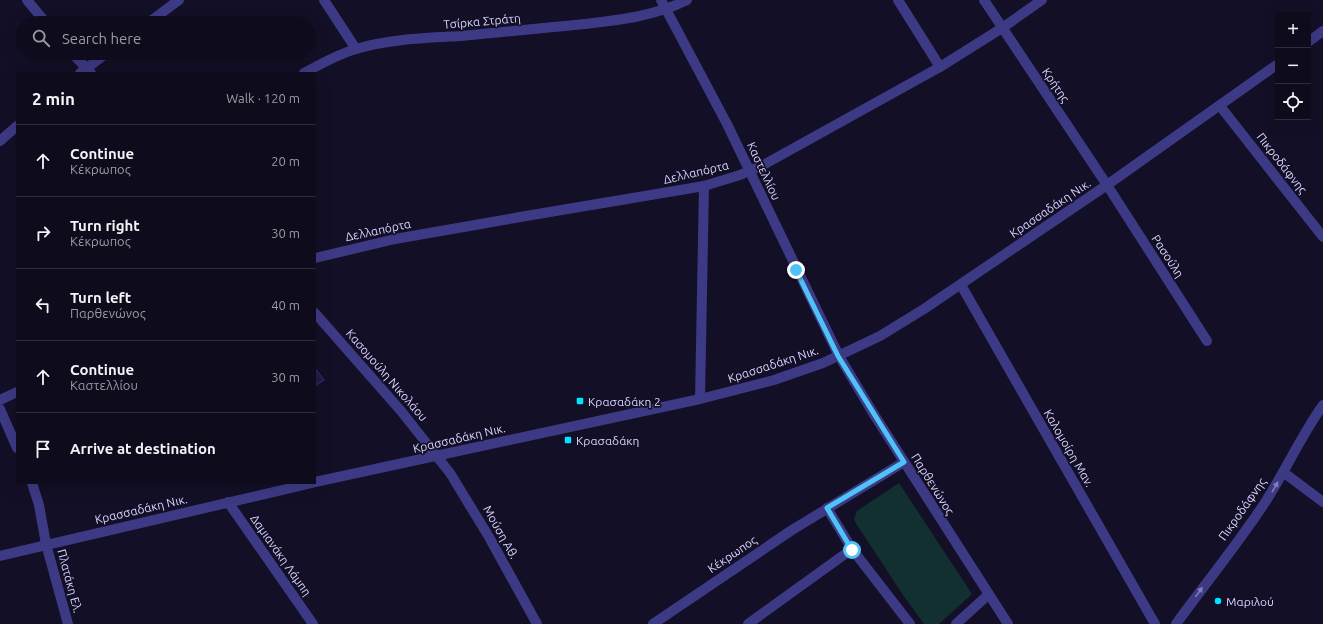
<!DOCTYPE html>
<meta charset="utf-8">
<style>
:root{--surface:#0e0b1c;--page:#171425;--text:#f1f3f6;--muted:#9b9ba3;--line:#2e2b3b}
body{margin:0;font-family:Ubuntu,sans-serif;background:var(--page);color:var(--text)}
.controls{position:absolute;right:12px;top:12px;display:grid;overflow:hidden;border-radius:0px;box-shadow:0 4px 16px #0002}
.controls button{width:36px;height:36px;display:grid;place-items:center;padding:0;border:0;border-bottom:1px solid var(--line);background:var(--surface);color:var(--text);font:20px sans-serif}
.stop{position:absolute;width:12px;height:12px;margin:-9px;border:3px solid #4fc3f7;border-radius:50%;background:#fff}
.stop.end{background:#4fc3f7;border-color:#fff;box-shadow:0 1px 4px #0008}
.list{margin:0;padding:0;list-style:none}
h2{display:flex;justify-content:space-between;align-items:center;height:52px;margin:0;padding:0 16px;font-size:17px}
h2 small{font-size:13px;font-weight:400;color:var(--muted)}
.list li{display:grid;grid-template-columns:26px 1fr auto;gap:12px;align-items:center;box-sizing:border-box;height:72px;padding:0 16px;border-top:1px solid var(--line)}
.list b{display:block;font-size:15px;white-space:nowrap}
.list p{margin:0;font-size:13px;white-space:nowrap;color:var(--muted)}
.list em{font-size:13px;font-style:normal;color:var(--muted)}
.icon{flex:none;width:22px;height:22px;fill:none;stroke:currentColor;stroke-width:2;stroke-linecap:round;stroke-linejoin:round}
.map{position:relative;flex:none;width:1323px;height:624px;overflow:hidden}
.search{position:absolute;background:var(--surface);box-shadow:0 4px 16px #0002;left:16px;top:16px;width:300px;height:44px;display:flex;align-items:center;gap:10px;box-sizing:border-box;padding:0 14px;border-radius:22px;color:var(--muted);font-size:15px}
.panel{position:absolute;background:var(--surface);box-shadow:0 4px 16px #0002;left:16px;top:72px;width:300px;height:412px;border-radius:0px}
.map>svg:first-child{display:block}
.green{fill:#12302f}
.building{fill:#241b47;stroke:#3b2d73}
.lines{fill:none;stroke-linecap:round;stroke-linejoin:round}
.minor{stroke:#3d3a85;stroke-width:10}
.oneway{fill:#837fbc}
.route{stroke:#4fc3f7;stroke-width:5}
.poi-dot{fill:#00e5ff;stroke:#130f26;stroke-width:1.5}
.labels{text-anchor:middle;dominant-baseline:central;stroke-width:3.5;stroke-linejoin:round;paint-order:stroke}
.street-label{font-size:12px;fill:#d9d4ff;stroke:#130f26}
.poi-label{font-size:12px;fill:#d9d4ff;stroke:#130f26;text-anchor:start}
</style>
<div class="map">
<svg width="1323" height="624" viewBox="0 0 1323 624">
<rect width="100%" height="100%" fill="#130f26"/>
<!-- green -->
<path class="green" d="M899,483L972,594L939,624H924L903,595L857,525L854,519L857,511Z"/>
<!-- building -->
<path class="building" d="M315,368L324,380L315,386Z"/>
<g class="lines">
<!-- minor -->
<g class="minor">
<path d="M27,0L46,23"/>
<path d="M324,0L356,49"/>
<path d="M661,0L727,124L839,356L873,413L1008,624"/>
<path d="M898,0L940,67"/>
<path d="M984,0L1107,185L1207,341"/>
<path d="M148,23L179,0"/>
<path d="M1308,42L1323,31"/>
<path d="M72,53L91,73"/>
<path d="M80,73L107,53"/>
<path d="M304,73C321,64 338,54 356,49C390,39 426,38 461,36C502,32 544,28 585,24C620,20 655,16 687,0"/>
<path d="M1220,106L1323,237"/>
<path d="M0,141L17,126"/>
<path d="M315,258L395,239L526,216L704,186L740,175L765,164L940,67L1002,28L1042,0"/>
<path d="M961,285L1155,624"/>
<path d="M315,313L401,411L450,473L489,537L537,624"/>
<path d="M700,399L704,186"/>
<path d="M0,400L17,392"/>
<path d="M0,409L17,448"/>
<path d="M1283,472L1323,502"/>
<path d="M315,482L700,399L774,380L823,363L880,336L924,309L1107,185L1278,64"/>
<path d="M32,483L39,505L46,544L68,624"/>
<path d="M228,502L313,624"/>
<path d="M827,508L852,549L910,624"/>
<path d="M0,556L312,483"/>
<path d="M653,624L792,530L904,462"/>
<path d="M748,624L852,549"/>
<path d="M956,624L988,595"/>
<path d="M1176,624C1205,584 1237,545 1264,504C1285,472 1301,436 1323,405"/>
</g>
</g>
<!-- one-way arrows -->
<defs><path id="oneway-solid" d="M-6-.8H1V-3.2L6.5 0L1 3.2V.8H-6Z"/></defs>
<g class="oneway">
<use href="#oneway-solid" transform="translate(1275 487) rotate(-60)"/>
<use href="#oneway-solid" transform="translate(1199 592) rotate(-54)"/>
</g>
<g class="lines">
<!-- route -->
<path class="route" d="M796,270L838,356L904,462L827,508L852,550"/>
</g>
<!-- markers -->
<g class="poi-dot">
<rect x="576" y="397" width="8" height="8" rx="2"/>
<rect x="564" y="436" width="8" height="8" rx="2"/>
<circle cx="1218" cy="601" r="4"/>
</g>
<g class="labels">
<!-- street labels -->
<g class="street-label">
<text transform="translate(482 21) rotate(-5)">Τσίρκα Στράτη</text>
<text transform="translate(1056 85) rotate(56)">Κρήτης</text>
<text transform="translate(1282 163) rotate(52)">Πικροδάφνης</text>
<text transform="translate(764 171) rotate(65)">Καστελλίου</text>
<text transform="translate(696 172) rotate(-13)">Δελλαπόρτα</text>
<text transform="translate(1050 208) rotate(-34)">Κρασσαδάκη Νικ.</text>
<text transform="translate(378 230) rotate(-12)">Δελλαπόρτα</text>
<text transform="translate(1168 256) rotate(57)">Ρασούλη</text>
<text transform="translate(773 364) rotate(-18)">Κρασσαδάκη Νικ.</text>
<text transform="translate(387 375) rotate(49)">Κασομούλη Νικολάου</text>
<text transform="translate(459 438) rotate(-13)">Κρασσαδάκη Νικ.</text>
<text transform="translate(1069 448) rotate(60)">Καλομοίρη Μαν.</text>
<text transform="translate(933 484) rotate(58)">Παρθενώνος</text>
<text transform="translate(141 509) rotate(-13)">Κρασσαδάκη Νικ.</text>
<text transform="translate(1242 509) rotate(-55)">Πικροδάφνης</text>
<text transform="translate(501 532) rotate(61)">Μούση Αθ.</text>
<text transform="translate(732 554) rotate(-34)">Κέκρωπος</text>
<text transform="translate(281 555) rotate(55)">Δαμιανάκη Λάμπη</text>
<text transform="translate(70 581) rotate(75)">Πλατάκη Ελ.</text>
</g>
<!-- poi labels -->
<g class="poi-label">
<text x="588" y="401">Κρασαδάκη 2</text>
<text x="576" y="440">Κρασαδάκη</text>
<text x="1226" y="601">Μαριλού</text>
</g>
</g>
</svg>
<div class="controls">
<button>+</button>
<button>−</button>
<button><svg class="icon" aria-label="locate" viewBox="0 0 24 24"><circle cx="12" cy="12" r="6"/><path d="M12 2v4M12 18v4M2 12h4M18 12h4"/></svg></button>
</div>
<div class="stop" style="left:852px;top:550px"></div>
<div class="stop end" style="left:796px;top:270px"></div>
<div class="search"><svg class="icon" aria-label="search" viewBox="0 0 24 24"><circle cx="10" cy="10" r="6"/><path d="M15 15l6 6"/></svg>Search here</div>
<section class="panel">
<h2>2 min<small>Walk · 120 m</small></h2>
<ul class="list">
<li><svg class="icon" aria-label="ahead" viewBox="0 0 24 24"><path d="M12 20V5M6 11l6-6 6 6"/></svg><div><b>Continue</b><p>Κέκρωπος</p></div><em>20 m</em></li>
<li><svg class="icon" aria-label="right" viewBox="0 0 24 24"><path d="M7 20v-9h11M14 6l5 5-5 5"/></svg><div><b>Turn right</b><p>Κέκρωπος</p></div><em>30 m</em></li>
<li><svg class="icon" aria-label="left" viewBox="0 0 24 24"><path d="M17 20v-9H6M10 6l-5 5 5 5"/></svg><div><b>Turn left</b><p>Παρθενώνος</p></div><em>40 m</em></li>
<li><svg class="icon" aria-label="ahead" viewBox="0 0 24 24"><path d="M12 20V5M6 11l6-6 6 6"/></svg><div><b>Continue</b><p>Καστελλίου</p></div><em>30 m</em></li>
<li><svg class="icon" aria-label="arrive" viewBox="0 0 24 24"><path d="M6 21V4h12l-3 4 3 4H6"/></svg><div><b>Arrive at destination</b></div></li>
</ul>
</section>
</div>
